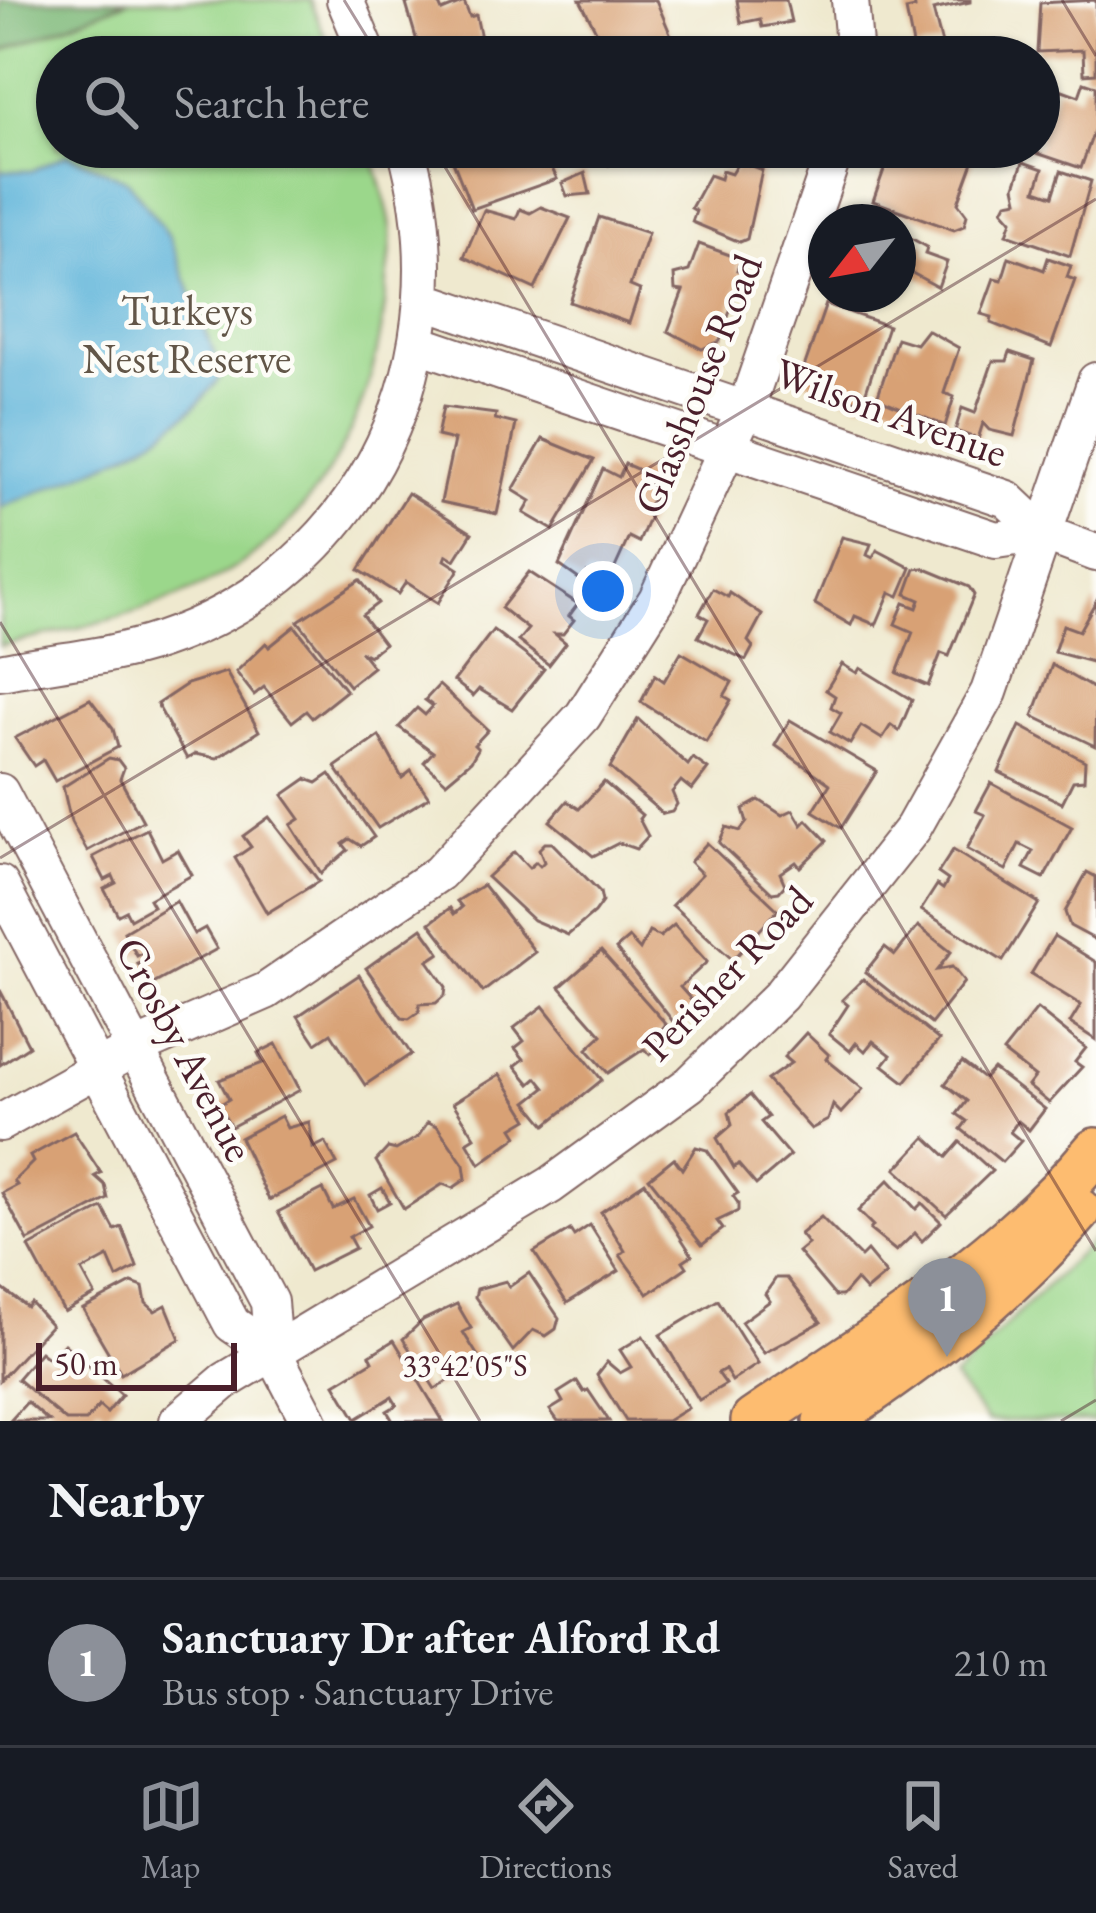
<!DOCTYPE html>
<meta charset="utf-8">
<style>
:root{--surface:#171b24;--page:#242831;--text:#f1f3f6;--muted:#9ea1a6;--line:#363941;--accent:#8c9099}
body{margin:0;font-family:"EB Garamond",serif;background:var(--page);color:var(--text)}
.compass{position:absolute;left:808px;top:204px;width:108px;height:108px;border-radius:50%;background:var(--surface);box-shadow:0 3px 9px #0004;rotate:239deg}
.scale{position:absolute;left:36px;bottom:30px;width:201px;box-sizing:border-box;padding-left:12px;border:6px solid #4a1f2b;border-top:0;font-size:33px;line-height:42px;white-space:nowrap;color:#4a1f2b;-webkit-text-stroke:9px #fdfcf7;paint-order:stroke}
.you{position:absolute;left:603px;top:591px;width:42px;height:42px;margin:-30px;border:9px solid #fff;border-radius:50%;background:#1a73e8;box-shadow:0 0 0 18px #1a73e833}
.badge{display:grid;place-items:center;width:78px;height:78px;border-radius:50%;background:var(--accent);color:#fff;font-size:39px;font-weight:700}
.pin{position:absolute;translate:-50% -99px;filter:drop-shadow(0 3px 6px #0008)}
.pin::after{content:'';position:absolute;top:63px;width:42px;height:36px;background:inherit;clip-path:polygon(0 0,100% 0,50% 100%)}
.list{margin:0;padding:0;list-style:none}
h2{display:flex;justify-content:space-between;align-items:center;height:156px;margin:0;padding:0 48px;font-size:51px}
h2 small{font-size:39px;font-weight:400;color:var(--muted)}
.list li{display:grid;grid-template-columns:78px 1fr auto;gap:36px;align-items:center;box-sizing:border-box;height:168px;padding:0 48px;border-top:3px solid var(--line)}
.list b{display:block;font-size:45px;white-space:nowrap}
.list p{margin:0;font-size:39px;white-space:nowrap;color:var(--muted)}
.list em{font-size:39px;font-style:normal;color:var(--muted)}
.icon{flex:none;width:66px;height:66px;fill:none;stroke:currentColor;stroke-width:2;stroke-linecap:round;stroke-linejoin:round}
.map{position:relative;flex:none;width:1096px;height:1421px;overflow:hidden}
.search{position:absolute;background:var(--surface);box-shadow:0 3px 9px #0004;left:36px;right:36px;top:36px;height:132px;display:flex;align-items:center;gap:30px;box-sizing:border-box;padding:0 42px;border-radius:66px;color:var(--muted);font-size:45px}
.sheet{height:324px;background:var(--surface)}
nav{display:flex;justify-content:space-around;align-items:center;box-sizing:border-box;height:168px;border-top:3px solid var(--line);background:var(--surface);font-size:33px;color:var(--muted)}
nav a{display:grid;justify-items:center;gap:6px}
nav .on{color:var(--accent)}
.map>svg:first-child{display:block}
.green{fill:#9bd78b;stroke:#727b5b;stroke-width:3}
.forest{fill:#7cb877;stroke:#636c51;stroke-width:3}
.water{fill:#5cb3d9;stroke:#536982;stroke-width:3}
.building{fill:#d8a175}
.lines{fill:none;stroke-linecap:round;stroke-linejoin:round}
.minor-casing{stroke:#846664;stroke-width:40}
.major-casing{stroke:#846664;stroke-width:50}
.minor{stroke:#fff;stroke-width:36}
.major{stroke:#fdbc70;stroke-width:45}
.ticks{fill:none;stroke:#4a1f2b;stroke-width:3;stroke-opacity:0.45}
.labels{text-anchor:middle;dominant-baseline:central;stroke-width:9;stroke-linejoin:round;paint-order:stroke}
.park-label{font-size:42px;fill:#625648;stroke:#fdfcf7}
.street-label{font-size:42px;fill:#4a1f2b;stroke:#fdfcf7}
.ticks-label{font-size:30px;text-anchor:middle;fill:#4a1f2b;stroke:#fdfcf7;stroke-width:9;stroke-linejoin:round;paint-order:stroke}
</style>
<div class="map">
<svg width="1096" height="1421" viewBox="0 0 1096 1421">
<rect width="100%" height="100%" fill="#fdfcf7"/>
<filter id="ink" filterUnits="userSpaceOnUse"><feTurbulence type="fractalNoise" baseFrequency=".00833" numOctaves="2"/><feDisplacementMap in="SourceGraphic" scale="24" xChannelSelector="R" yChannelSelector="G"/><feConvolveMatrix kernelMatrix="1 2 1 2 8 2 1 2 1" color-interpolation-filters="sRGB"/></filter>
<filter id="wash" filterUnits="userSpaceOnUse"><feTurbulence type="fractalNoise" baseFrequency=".004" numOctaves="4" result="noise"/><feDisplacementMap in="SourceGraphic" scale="48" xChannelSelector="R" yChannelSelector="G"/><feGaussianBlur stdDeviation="2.7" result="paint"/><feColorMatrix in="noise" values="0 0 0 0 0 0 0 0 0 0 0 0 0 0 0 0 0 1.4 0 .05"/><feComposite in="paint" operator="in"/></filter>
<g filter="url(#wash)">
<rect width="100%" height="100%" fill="#efe9cf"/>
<!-- green -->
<g class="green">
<path d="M129,0H310L333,57H57V147H370C377,173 387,200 391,227C393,244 389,264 387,281C379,403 322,525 210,582C144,615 71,630 0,646V52Z"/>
<path d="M1096,1237V1421H987L953,1378Z"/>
</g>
<!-- forest -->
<path class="forest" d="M0,0H129L0,52Z"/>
<!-- water -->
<path class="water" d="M68,154L128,181L169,236L222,373C178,446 75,475 0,508V171H31Z"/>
<g id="blocks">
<!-- building -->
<g class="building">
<path d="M415,0H437L442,11L464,2L470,17L476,15L483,48L459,57L421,55L406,4Z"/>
<path d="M580,0H656L672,38L625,57H601L595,43L601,40Z"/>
<path d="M737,0H786L791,22L762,27L760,19L741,23Z"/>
<path d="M914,0H970V2L933,10L942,44L914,50L906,10L915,8Z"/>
<path d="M1096,0V73L1084,74L1083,50L1037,52L1040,3Z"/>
<path d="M1084,82L1096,86V125L1081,168L1022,148L1039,147V122L1044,124L1057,88L1079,96Z"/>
<path d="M475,147H554L560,160L550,164L557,179L472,209L451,156Z"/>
<path d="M605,147H635L637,158L609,165Z"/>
<path d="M716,147H773L767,165Z"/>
<path d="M892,147H931L973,162L958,203L967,215L964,226L954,230L873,201Z"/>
<path d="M739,161L762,170L747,239L740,242L692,222L696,211L691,208L709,175L720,179L722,171L731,174Z"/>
<path d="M1023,162L1043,169L1036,190L1053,196L1061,171L1091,181L1070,256L1007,234L1012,220L1003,210L1007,202L1018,200L1015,186Z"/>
<path d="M585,173L590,194L567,196L562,183Z"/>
<path d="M541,207L570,218L535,289L464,257L484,210L516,219L520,209L530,213Z"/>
<path d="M599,217L648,233L630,286L640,290L629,323L570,302Z"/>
<path d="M898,231L927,247L925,254L947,262L938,287L903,268L898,280Z"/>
<path d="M699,244L741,259L737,270L743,272L720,341L702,349L668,331L683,291L675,290L674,275L689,271Z"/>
<path d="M1009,257L1044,270L1048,258L1071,266L1067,277L1075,280L1051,347L991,323L992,317L981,314L994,278L1002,280Z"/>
<path d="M826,304L888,326L862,403L834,393L837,384L829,382L827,388L800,379Z"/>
<path d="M927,330L959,348L944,393L954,397L945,426L877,398L897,338L916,344Z"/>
<path d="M1010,352L1034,360L1014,436L989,430L983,423L978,439L955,431L962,408L975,413L993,361H1007Z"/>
<path d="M443,407L496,414L495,419L516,424L497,514L441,502L454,440L437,436Z"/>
<path d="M543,439L594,460L553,530L524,513L531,501L513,490Z"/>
<path d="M625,464L653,476L649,486L659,491L643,513L650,516L639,542L629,537L608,583L587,573L583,582L559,565L603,469L619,477Z"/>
<path d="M408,493L472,533L455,560L447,555L445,560L459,569L438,603L406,582L398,594L359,570Z"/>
<path d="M842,537L871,544L867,555L873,558L877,550L911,568L899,596L890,592L876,625L855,616L851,625L815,604Z"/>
<path d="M923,568L969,587L974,595L949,656L941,653L928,686L897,673L913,632L895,624L904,603L917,608L920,600L906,594L915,569Z"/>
<path d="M529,572L578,604L569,616L574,620L563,634H555L566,643L549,665L518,641L528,629L501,608Z"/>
<path d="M360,580L378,603L362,615L384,644L369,656L360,651L373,667L349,686L298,621Z"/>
<path d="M713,589L728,597L730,593L762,615L748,641L753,647L746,660L698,637L708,619L699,614Z"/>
<path d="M1096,601V663L1054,652L1063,625L1079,631Z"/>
<path d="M295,626L346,691L312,718L306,711L292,722L264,687L254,695L236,672L266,643L269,647Z"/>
<path d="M493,630L544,669L512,709L479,689L473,696L454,681Z"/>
<path d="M681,652L732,682L724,696L731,700L706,742L641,702L655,675L664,681Z"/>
<path d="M842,664L857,673L860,668L912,700L899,731L891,725L882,739L861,726L850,744L830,732L841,713L831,707L835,696L826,690Z"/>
<path d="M1052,665L1096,690L1095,746L1033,716Z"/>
<path d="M226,672L259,731L217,758L195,754L187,759L157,704L187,684Z"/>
<path d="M439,685L488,730L474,745L478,749L471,761L446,782L424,762L433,752L399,727L417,708L425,715L433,706L425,700Z"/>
<path d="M90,699L113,729L118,747L55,781L43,760L34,766L15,738Z"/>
<path d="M638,719L688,765L693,758L708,769L692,790L681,781L672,792L677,804L672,812L663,814L610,768Z"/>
<path d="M790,720L877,771L841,828L813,811L830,784L775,745Z"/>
<path d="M1020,726L1085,761L1084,780L1073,781L1062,803L999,772Z"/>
<path d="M379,736L402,778L411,771L429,797L378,828L335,767Z"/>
<path d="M109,758L118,760L124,768L120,779L143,821L87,851L71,822L63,787Z"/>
<path d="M330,774L374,837L361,846L350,839L343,844L348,850L321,873L291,825L300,819L283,795L306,779L317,783Z"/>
<path d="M604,782L642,815L639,819L648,836L636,849L619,843L593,856L550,821L567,801L579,809Z"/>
<path d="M991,783L1072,827L1044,878L1024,868L1033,851L1019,844L1006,870L967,849L985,815L976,811Z"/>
<path d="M759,800L782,815L793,810L802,825L807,820L827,841L800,867L796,862L780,873L785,885L779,892L772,893L719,843L726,827L740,831L747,822L743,809Z"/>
<path d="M269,817L319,881L267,913L235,858L251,847L243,836Z"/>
<path d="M147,829L162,859L178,850L192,875L149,899L153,906L130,919L126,911L118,915L104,889L116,883L113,876L105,880L93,857Z"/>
<path d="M545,843H552L600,892L602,902L594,913L568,935L533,920L487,877L514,852L529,868L536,862L540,866L544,862L539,849Z"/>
<path d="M707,843L778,910L733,960L672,905L702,874L690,862Z"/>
<path d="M953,850L1039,903L1003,961L921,910L937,885L943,889L948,880L938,873Z"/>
<path d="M1087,872L1096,877V940L1070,926L1065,912Z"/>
<path d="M483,885L535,952L483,992L430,923L450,908L454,914L462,907L457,901Z"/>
<path d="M176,901L194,934L205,928L217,949L153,984L138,964L147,960L143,953L137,956L124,932Z"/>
<path d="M674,925L707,962L680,987L696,1005L675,1024L616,949L629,938L640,950L649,932L660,937Z"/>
<path d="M918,926L951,952L937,970L952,967L964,982L931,1024L865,972L885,947L895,955Z"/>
<path d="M422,928L440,953L428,961L446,987L445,995L436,1003L419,1004V1012L409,1019L402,1018L366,968Z"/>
<path d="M1054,936L1096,962V1040L1070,1023L1081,1005L1031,974Z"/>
<path d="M601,951L666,1024L656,1037L662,1044L650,1055L644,1049L608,1073L587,1049L602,1035L560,987Z"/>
<path d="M359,975L411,1054L365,1085L331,1033L316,1043L298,1016Z"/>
<path d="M863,979L939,1040L905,1082L883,1065L891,1055L873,1041L865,1051L856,1043L850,1051L829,1034L848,1005L842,1000Z"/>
<path d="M0,990L29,1046L0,1065Z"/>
<path d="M543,1006L602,1080L546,1125L527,1102L545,1088L537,1078L530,1084L515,1066L524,1059L515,1048L524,1041L514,1028Z"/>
<path d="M1037,1009L1086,1048L1075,1062L1082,1067L1049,1103L1028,1086L1035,1077L1003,1052Z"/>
<path d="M806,1033L829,1055L826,1059L863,1089L841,1113L833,1105L828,1120L811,1129L767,1080L791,1063L784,1057Z"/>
<path d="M276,1044L300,1090L231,1127L219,1105L229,1099L219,1080L263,1063L258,1053Z"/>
<path d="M962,1062L984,1079L993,1069L1045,1109L1029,1130L1018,1121L1010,1132L1021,1141L1002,1162L961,1129L967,1121L957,1114L967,1101L945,1084Z"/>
<path d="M500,1074L528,1119L513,1128L518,1136L480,1164L467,1142L475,1137L453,1103Z"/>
<path d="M750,1095L768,1117L761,1122L790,1156L756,1185L738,1164L734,1168L717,1138L732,1125L729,1112Z"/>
<path d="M281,1116L287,1128L309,1122L313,1148L325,1142L337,1164L269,1200L240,1138Z"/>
<path d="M428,1122L437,1126L464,1165L466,1179L453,1188L443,1184L404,1209L376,1161L388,1148L396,1150L418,1137Z"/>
<path d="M74,1132L101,1173L95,1176L105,1185L108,1199L28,1241L2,1193L17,1185L14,1181L33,1162L30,1156Z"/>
<path d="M926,1137L947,1157L960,1142L992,1171L946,1215L896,1169Z"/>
<path d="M696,1147L707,1150L738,1193L733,1196L738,1203V1211L717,1221L723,1229L702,1245L649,1178L674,1158L682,1169Z"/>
<path d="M889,1180L916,1209L922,1203L941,1222L922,1241L915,1233L896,1251L870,1230L873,1226L858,1211Z"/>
<path d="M645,1182L692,1255L683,1261L687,1267L648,1294L620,1255L625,1251L601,1212Z"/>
<path d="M382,1188L390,1202L377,1209L370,1195Z"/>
<path d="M323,1189L333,1209L354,1199L369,1226L349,1237L355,1248L309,1271L278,1212Z"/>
<path d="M103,1208L115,1230L122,1227L137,1267L117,1278L108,1257L82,1271L95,1295L64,1312L29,1247Z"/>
<path d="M821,1217L861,1257L867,1251L886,1274L866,1291L856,1280L842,1296H835L798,1252L808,1244L800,1234Z"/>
<path d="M590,1225L619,1271L567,1303L534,1252L570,1230L574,1236Z"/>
<path d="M529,1273L559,1318L556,1329L546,1336L533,1330L513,1351L475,1297L477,1289L506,1281L509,1287Z"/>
<path d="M776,1278H787L821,1322L764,1353L741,1322L770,1301L765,1294Z"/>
<path d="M132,1283L143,1287L146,1303L155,1311L166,1305L180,1339L121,1374L83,1309Z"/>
<path d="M0,1287L27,1307L31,1303L51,1325L0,1380Z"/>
<path d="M718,1300L758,1364L732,1381L725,1369L718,1373L726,1384L699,1400L660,1335Z"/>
<path d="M457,1304L471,1328L463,1332L481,1361L435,1389L403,1339L423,1320Z"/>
<path d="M643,1336L688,1408L667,1421H626L597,1375L607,1362L620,1373L631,1367L620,1350Z"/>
<path d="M394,1340L443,1421H393L387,1411L397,1405L392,1397L356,1419L335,1384L373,1361L370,1355Z"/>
<path d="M64,1344L122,1395L107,1413L99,1406L86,1421H66L17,1379L40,1352L50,1360Z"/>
<path d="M577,1381L584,1392L588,1390L609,1421H558L550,1410L563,1402L558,1393Z"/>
<path d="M27,1402L49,1421H10Z"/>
</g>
</g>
</g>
<g filter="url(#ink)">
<use href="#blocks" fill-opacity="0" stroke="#846664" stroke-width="3"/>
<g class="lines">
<!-- minor casing -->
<g class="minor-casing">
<g id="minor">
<path d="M345,0L369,57"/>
<path d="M850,0L855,57"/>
<path d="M426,301L1007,499L1043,533L1096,553"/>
<path d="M419,344L996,540L1043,533"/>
<path d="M0,672C53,661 109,658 161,640C371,568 464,355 406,147"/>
<path d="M0,792L269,1302L273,1352L309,1421"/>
<path d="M0,884L232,1324L273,1352"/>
<path d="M0,1123L133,1049L266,991L439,873L583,716L657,599L746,408L836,147"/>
<path d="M178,1421L225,1381L551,1185L690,1084L780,996L913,828L989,692L1096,381"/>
</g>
</g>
<!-- major casing -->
<g class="major-casing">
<g id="major">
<path d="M754,1421C874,1338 1002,1265 1096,1151"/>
<path d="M826,1421C919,1360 1005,1295 1078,1211"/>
</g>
</g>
<!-- minor -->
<use href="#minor" class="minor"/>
<!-- major -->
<use href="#major" class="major"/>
</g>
</g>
<!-- ticks -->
<path class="ticks" d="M344,0L379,57M1062,0L1096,56M433,147L1096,1251M0,622L480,1421M0,858L1096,199M1061,1421L1096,1400"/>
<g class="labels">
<!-- park labels -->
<g class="park-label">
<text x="187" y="310">Turkeys<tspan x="187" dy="48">Nest Reserve</tspan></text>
</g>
<!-- street labels -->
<g class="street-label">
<text transform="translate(698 384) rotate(-68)">Glasshouse Road</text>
<text transform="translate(891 412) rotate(20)">Wilson Avenue</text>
<text transform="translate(727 973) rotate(-46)">Perisher Road</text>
<text transform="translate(185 1049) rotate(62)">Crosby Avenue</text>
</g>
</g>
<g class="ticks-label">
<text x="465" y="1376">33°42'05"S</text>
</g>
</svg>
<svg class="compass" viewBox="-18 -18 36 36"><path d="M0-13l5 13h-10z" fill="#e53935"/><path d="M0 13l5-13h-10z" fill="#9ea1a6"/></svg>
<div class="scale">50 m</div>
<div class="you"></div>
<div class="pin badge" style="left:947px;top:1357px">1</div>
<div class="search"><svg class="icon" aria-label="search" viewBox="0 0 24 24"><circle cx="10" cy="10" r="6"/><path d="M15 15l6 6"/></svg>Search here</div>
</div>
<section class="sheet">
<h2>Nearby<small></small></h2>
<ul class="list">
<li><span class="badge">1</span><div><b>Sanctuary Dr after Alford Rd</b><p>Bus stop · Sanctuary Drive</p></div><em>210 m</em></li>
</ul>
</section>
<nav>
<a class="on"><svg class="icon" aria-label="map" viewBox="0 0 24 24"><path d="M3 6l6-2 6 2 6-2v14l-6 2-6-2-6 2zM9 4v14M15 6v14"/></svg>Map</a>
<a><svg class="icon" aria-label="directions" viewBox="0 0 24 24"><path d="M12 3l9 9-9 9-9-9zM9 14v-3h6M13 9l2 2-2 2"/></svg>Directions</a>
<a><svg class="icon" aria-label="saved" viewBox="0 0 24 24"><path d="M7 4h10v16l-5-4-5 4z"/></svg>Saved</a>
</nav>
